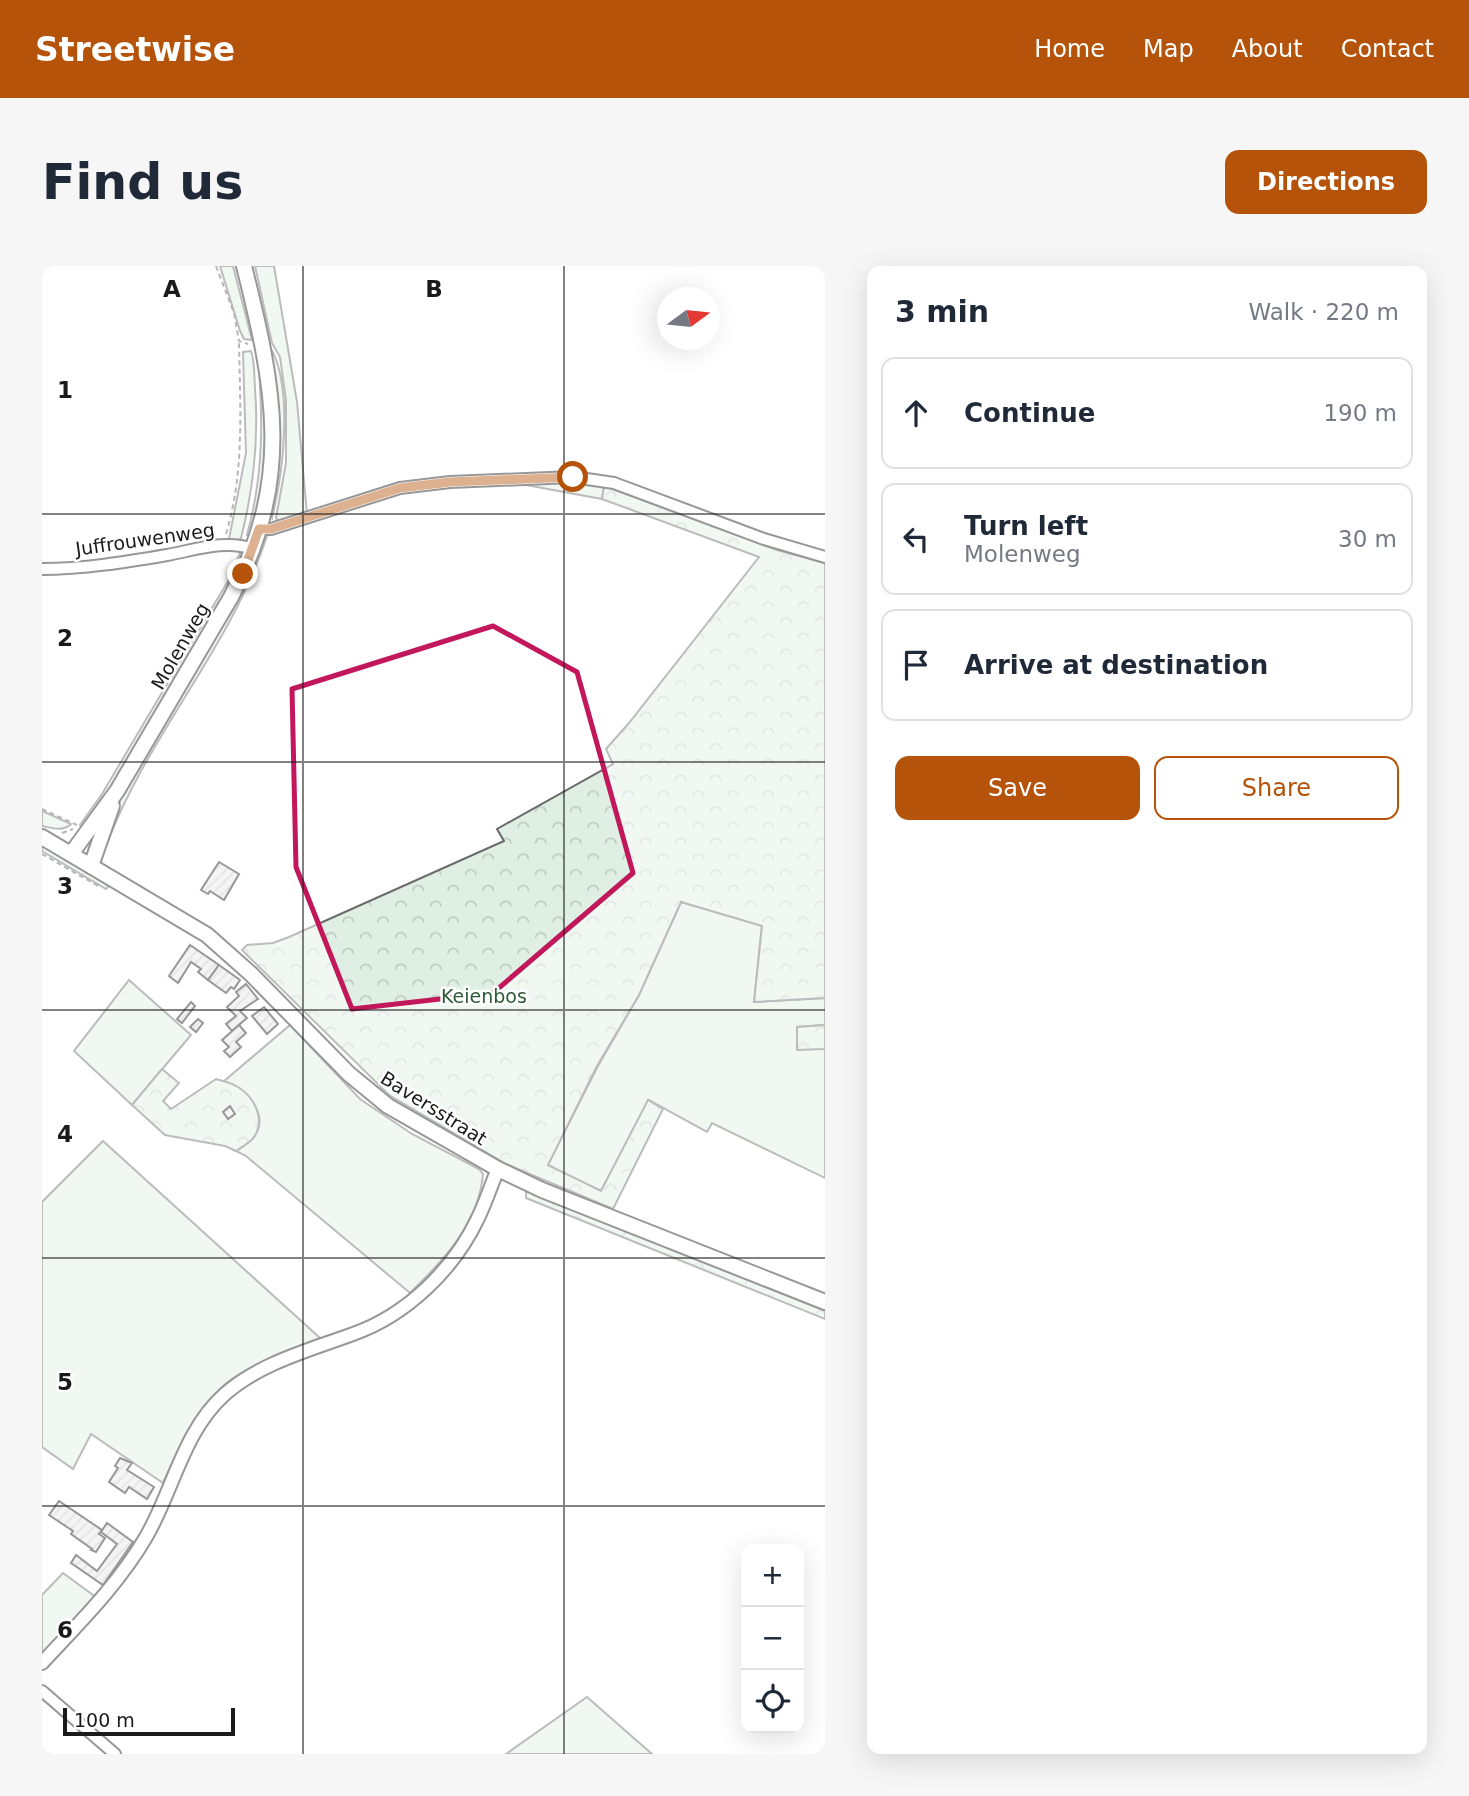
<!DOCTYPE html>
<meta charset="utf-8">
<style>
:root{--surface:#fff;--page:#f6f6f7;--text:#1f2937;--muted:#747a83;--line:#e0e1e3;--accent:#b45309}
body{margin:0;font-family:"DejaVu Sans",sans-serif;background:var(--page);color:var(--text)}
.controls{position:absolute;right:21px;bottom:21px;display:grid;overflow:hidden;border-radius:14px;box-shadow:0 7px 28px #0002}
.controls button{width:63px;height:63px;display:grid;place-items:center;padding:0;border:0;border-bottom:2px solid var(--line);background:var(--surface);color:var(--text);font:35px sans-serif}
.compass{position:absolute;left:615px;top:21px;width:63px;height:63px;border-radius:50%;background:var(--surface);box-shadow:0 7px 28px #0002;rotate:75deg}
.scale{position:absolute;left:21px;bottom:18px;width:172px;box-sizing:border-box;padding-left:7px;border:4px solid #1a1a1a;border-top:0;font-size:19px;line-height:24px;white-space:nowrap;color:#1a1a1a;-webkit-text-stroke:5px #fff;paint-order:stroke}
.stop{position:absolute;width:21px;height:21px;margin:-16px;border:5px solid #b45309;border-radius:50%;background:#fff}
.stop.end{background:#b45309;border-color:#fff;box-shadow:0 2px 7px #0008}
.list{margin:0;padding:0;list-style:none}
h2{display:flex;justify-content:space-between;align-items:center;height:91px;margin:0;padding:0 28px;font-size:30px}
h2 small{font-size:23px;font-weight:400;color:var(--muted)}
.list li{display:grid;grid-template-columns:46px 1fr auto;gap:21px;align-items:center;box-sizing:border-box;height:112px;margin:0 14px 14px;padding:0 14px;border:2px solid var(--line);border-radius:14px}
.list b{display:block;font-size:26px;white-space:nowrap}
.list p{margin:0;font-size:23px;white-space:nowrap;color:var(--muted)}
.list em{font-size:23px;font-style:normal;color:var(--muted)}
.actions{display:flex;gap:14px;padding:21px 28px}
.actions a{flex:1;padding:16px 0;border:2px solid var(--accent);border-radius:14px;text-align:center;font-size:24px;color:var(--accent)}
.actions .main{background:var(--accent);color:#fff}
.icon{flex:none;width:38px;height:38px;fill:none;stroke:currentColor;stroke-width:2;stroke-linecap:round;stroke-linejoin:round}
.map{position:relative;flex:none;width:783px;height:1488px;overflow:hidden;border-radius:14px}
header{display:flex;align-items:center;gap:42px;box-sizing:border-box;height:98px;padding:0 35px;background:var(--accent);color:#fff}
header strong{font-size:33px}
nav{display:flex;gap:38px;margin-inline-start:auto;font-size:24px}
.intro{display:flex;align-items:center;justify-content:space-between;box-sizing:border-box;height:168px;padding:0 42px}
h1{margin:0;font-size:49px}
.button{padding:18px 32px;border-radius:14px;background:var(--accent);color:#fff;font-size:24px;font-weight:700}
main{display:flex;gap:42px;padding:0 42px}
aside{flex:1;background:var(--surface);border-radius:14px;box-shadow:0 7px 28px #0002}
.map>svg:first-child{display:block}
.green{fill:#e0efe3;stroke:#6a6a6a;stroke-width:2}
.forest{fill:url(#forest-crowns);stroke:#6a6a6a;stroke-width:2}
.building{fill:url(#building-hatch);stroke:#1a1a1a;stroke-width:2}
.lines{fill:none;stroke-linecap:round;stroke-linejoin:round}
.minor-casing{stroke:#1a1a1a;stroke-width:14}
.tertiary-casing{stroke:#1a1a1a;stroke-width:16}
.secondary-casing{stroke:#1a1a1a;stroke-width:18}
.path{stroke:#5f5f5f;stroke-width:2;stroke-dasharray:5 3.5;stroke-linecap:butt}
.minor{stroke:#fff;stroke-width:10}
.tertiary{stroke:#fff;stroke-width:12}
.secondary{stroke:#fff;stroke-width:14}
.route{stroke:#b45309;stroke-width:9}
.marked{fill:none;stroke:#c2185b;stroke-width:5;stroke-linejoin:round}
.grid{fill:none;stroke:#1a1a1a;stroke-width:2;stroke-opacity:0.55}
.labels{text-anchor:middle;dominant-baseline:central;stroke-width:5;stroke-linejoin:round;paint-order:stroke}
.street-label{font-size:19px;fill:#1a1a1a;stroke:#fff}
.park-label{font-size:19px;fill:#2b5a34;stroke:#fff}
.grid-label{font-size:23px;text-anchor:middle;font-weight:bold;fill:#1a1a1a;stroke:#fff;stroke-width:5;stroke-linejoin:round;paint-order:stroke}
</style>
<header>
<strong>Streetwise</strong>
<nav><a>Home</a><a>Map</a><a>About</a><a>Contact</a></nav>
</header>
<div class="intro"><h1>Find us</h1><a class="button">Directions</a></div>
<main>
<div class="map">
<svg width="783" height="1488" viewBox="0 0 783 1488">
<defs>
<pattern id="forest-crowns" width="20" height="18" patternUnits="userSpaceOnUse" patternTransform="scale(1.75)"><rect width="20" height="18" fill="#e0efe3"/><path d="M2 6a3 3 0 1 1 6 0M12 15a3 3 0 1 1 6 0" fill="none" stroke="#c0ccc2"/></pattern>
<pattern id="building-hatch" width="6" height="6" patternUnits="userSpaceOnUse" patternTransform="scale(1.75)"><rect width="6" height="6" fill="#e6e6e6"/><path d="M-1 1l2-2M0 6l6-6M5 7l2-2" fill="none" stroke="#c5c5c5"/></pattern>
</defs>
<rect width="100%" height="100%" fill="#fff"/>
<!-- green -->
<g class="green">
<path d="M178,0H191L210,74L202,73L198,65Z"/>
<path d="M213,0H232L255,136L265,248L239,257L234,252L244,197V134L238,91L230,77Z"/>
<path d="M228,81C252,121 241,208 230,252L228,248C238,189 239,140 228,81Z"/>
<path d="M209,85C213,96 212,110 213,122C217,174 212,221 199,272L196,275L187,273L204,187L201,86Z"/>
<path d="M216,90C219,106 223,122 224,139C227,184 220,227 208,270L205,269C222,207 221,154 216,90Z"/>
<path d="M528,215L562,220L560,233L468,216Z"/>
<path d="M225,270C190,379 107,468 66,575L62,574C100,466 183,379 221,271Z"/>
<path d="M198,287L202,288L187,321L70,520L41,560L38,559L60,528L186,315Z"/>
<path d="M0,545L29,558C21,566 10,562 0,560Z"/>
<path d="M0,578L69,618L64,623L0,585Z"/>
<path d="M639,636L720,659L712,736L783,732V759L755,761V783H783V912L670,857L665,866L607,834L559,925L505,900L556,800L597,729Z"/>
<path d="M87,714L149,769L90,839L32,785Z"/>
<path d="M248,759L318,833L370,868L437,903L441,908C437,957 402,994 368,1027L204,890L194,885C200,881 208,876 212,871C229,846 202,824 181,816Z"/>
<path d="M61,875L278,1072C253,1083 227,1092 203,1105C160,1128 140,1175 121,1217L49,1168L31,1203L0,1181V936Z"/>
<path d="M21,1307L55,1332L0,1389V1329Z"/>
<path d="M545,1431L610,1488H464Z"/>
</g>
<!-- forest -->
<g class="forest">
<path d="M562,220L735,284L783,297V732L712,736L720,660L639,636L597,729L555,800L506,899L559,925L606,834L621,843L571,943L464,898L347,829L200,684L205,679L231,677L247,671L462,575L455,563L571,498L564,483L587,457L717,291L560,233Z"/>
<path d="M783,759V783L755,784V761Z"/>
<path d="M120,803L137,817L121,835L129,843L174,813C181,815 190,817 196,821C212,831 224,853 212,871C209,876 200,881 194,885L183,880L123,869L90,839Z"/>
<path d="M484,925L783,1045V1053L484,932Z"/>
</g>
<!-- building -->
<g class="building">
<path d="M177,596L197,608L182,634L168,625L166,628L159,624Z"/>
<path d="M148,679L177,699L166,714L156,706L159,703L149,696L136,717L127,710Z"/>
<path d="M177,699L198,714L192,723L189,721L184,727L166,714Z"/>
<path d="M204,718L216,733L198,745L205,752L190,765L184,758L194,750L185,741L197,730L194,726Z"/>
<path d="M149,736L153,740L140,757L135,753Z"/>
<path d="M222,741L236,758L225,768L210,750Z"/>
<path d="M156,753L161,757L154,766L148,761Z"/>
<path d="M197,759L204,767L194,776L199,781L188,791L182,785L187,781L180,774Z"/>
<path d="M188,840L193,848L186,853L181,846Z"/>
<path d="M78,1192L90,1197L85,1204L112,1221L105,1233L87,1221L83,1227L67,1216L76,1202L73,1200Z"/>
<path d="M17,1235L60,1264L57,1268L63,1272L54,1286L49,1284L50,1283L29,1268L31,1265L7,1249Z"/>
<path d="M65,1257L91,1276L61,1319L29,1297L34,1289L55,1305L75,1278L59,1266Z"/>
</g>
<g class="lines">
<!-- minor casing -->
<g class="minor-casing">
<g id="minor">
<path d="M217,263H229L358,222L408,216L531,211L572,217L722,273L783,291"/>
<path d="M0,303C41,303 84,296 125,289C153,284 183,273 211,283"/>
<path d="M0,1425L73,1488"/>
</g>
</g>
<!-- tertiary casing -->
<g class="tertiary-casing">
<path id="tertiary" d="M0,1397C37,1357 76,1319 104,1271C131,1225 141,1165 183,1128C218,1097 268,1084 311,1068C365,1049 412,1003 436,952C444,936 449,919 456,903"/>
</g>
<!-- secondary casing -->
<g class="secondary-casing">
<g id="secondary">
<path d="M0,571L165,669L209,708L307,808L346,840L456,903L500,924L783,1036"/>
<path d="M29,588L75,525L189,331C251,212 233,124 202,0"/>
<path d="M49,600L70,540"/>
</g>
</g>
<!-- path -->
<g class="path">
<path d="M174,0L192,47L197,75L206,78"/>
<path d="M184,268C203,205 198,140 197,75"/>
<path d="M0,543L35,559"/>
<path d="M20,567L31,563"/>
<path d="M0,588L58,621"/>
</g>
<!-- minor -->
<use href="#minor" class="minor"/>
<!-- tertiary -->
<use href="#tertiary" class="tertiary"/>
<!-- secondary -->
<use href="#secondary" class="secondary"/>
</g>
<g class="lines">
<!-- route -->
<path class="route" d="M201,308L217,263H229L358,222L408,216L531,211"/>
</g>
<!-- marked area -->
<path d="M0 0H783V1488H0ZM451,360L535,406L591,607L451,727L310,743L254,601L250,423Z" fill="#fff" fill-opacity=".55" fill-rule="evenodd"/>
<path class="marked" d="M451,360L535,406L591,607L451,727L310,743L254,601L250,423Z"/>
<!-- grid -->
<path class="grid" d="M261,0V1488M522,0V1488M0,248H783M0,496H783M0,744H783M0,992H783M0,1240H783"/>
<g class="labels">
<!-- street labels -->
<g class="street-label">
<text transform="translate(103 273) rotate(-8)">Juffrouwenweg</text>
<text transform="translate(138 380) rotate(-60)">Molenweg</text>
<text transform="translate(392 842) rotate(32)">Baversstraat</text>
</g>
<!-- park labels -->
<g class="park-label">
<text x="442" y="730">Keienbos</text>
</g>
</g>
<g class="grid-label">
<text x="130" y="31">A</text>
<text x="392" y="31">B</text>
<text x="23" y="132">1</text>
<text x="23" y="380">2</text>
<text x="23" y="628">3</text>
<text x="23" y="876">4</text>
<text x="23" y="1124">5</text>
<text x="23" y="1372">6</text>
</g>
</svg>
<div class="controls">
<button>+</button>
<button>−</button>
<button><svg class="icon" aria-label="locate" viewBox="0 0 24 24"><circle cx="12" cy="12" r="6"/><path d="M12 2v4M12 18v4M2 12h4M18 12h4"/></svg></button>
</div>
<svg class="compass" viewBox="-18 -18 36 36"><path d="M0-13l5 13h-10z" fill="#e53935"/><path d="M0 13l5-13h-10z" fill="#747a83"/></svg>
<div class="scale">100 m</div>
<div class="stop" style="left:531px;top:211px"></div>
<div class="stop end" style="left:201px;top:308px"></div>
</div>
<aside>
<h2>3 min<small>Walk · 220 m</small></h2>
<ul class="list">
<li><svg class="icon" aria-label="ahead" viewBox="0 0 24 24"><path d="M12 20V5M6 11l6-6 6 6"/></svg><div><b>Continue</b></div><em>190 m</em></li>
<li><svg class="icon" aria-label="left" viewBox="0 0 24 24"><path d="M17 20v-9H6M10 6l-5 5 5 5"/></svg><div><b>Turn left</b><p>Molenweg</p></div><em>30 m</em></li>
<li><svg class="icon" aria-label="arrive" viewBox="0 0 24 24"><path d="M6 21V4h12l-3 4 3 4H6"/></svg><div><b>Arrive at destination</b></div></li>
</ul>
<div class="actions"><a class="main">Save</a><a>Share</a></div>
</aside>
</main>
